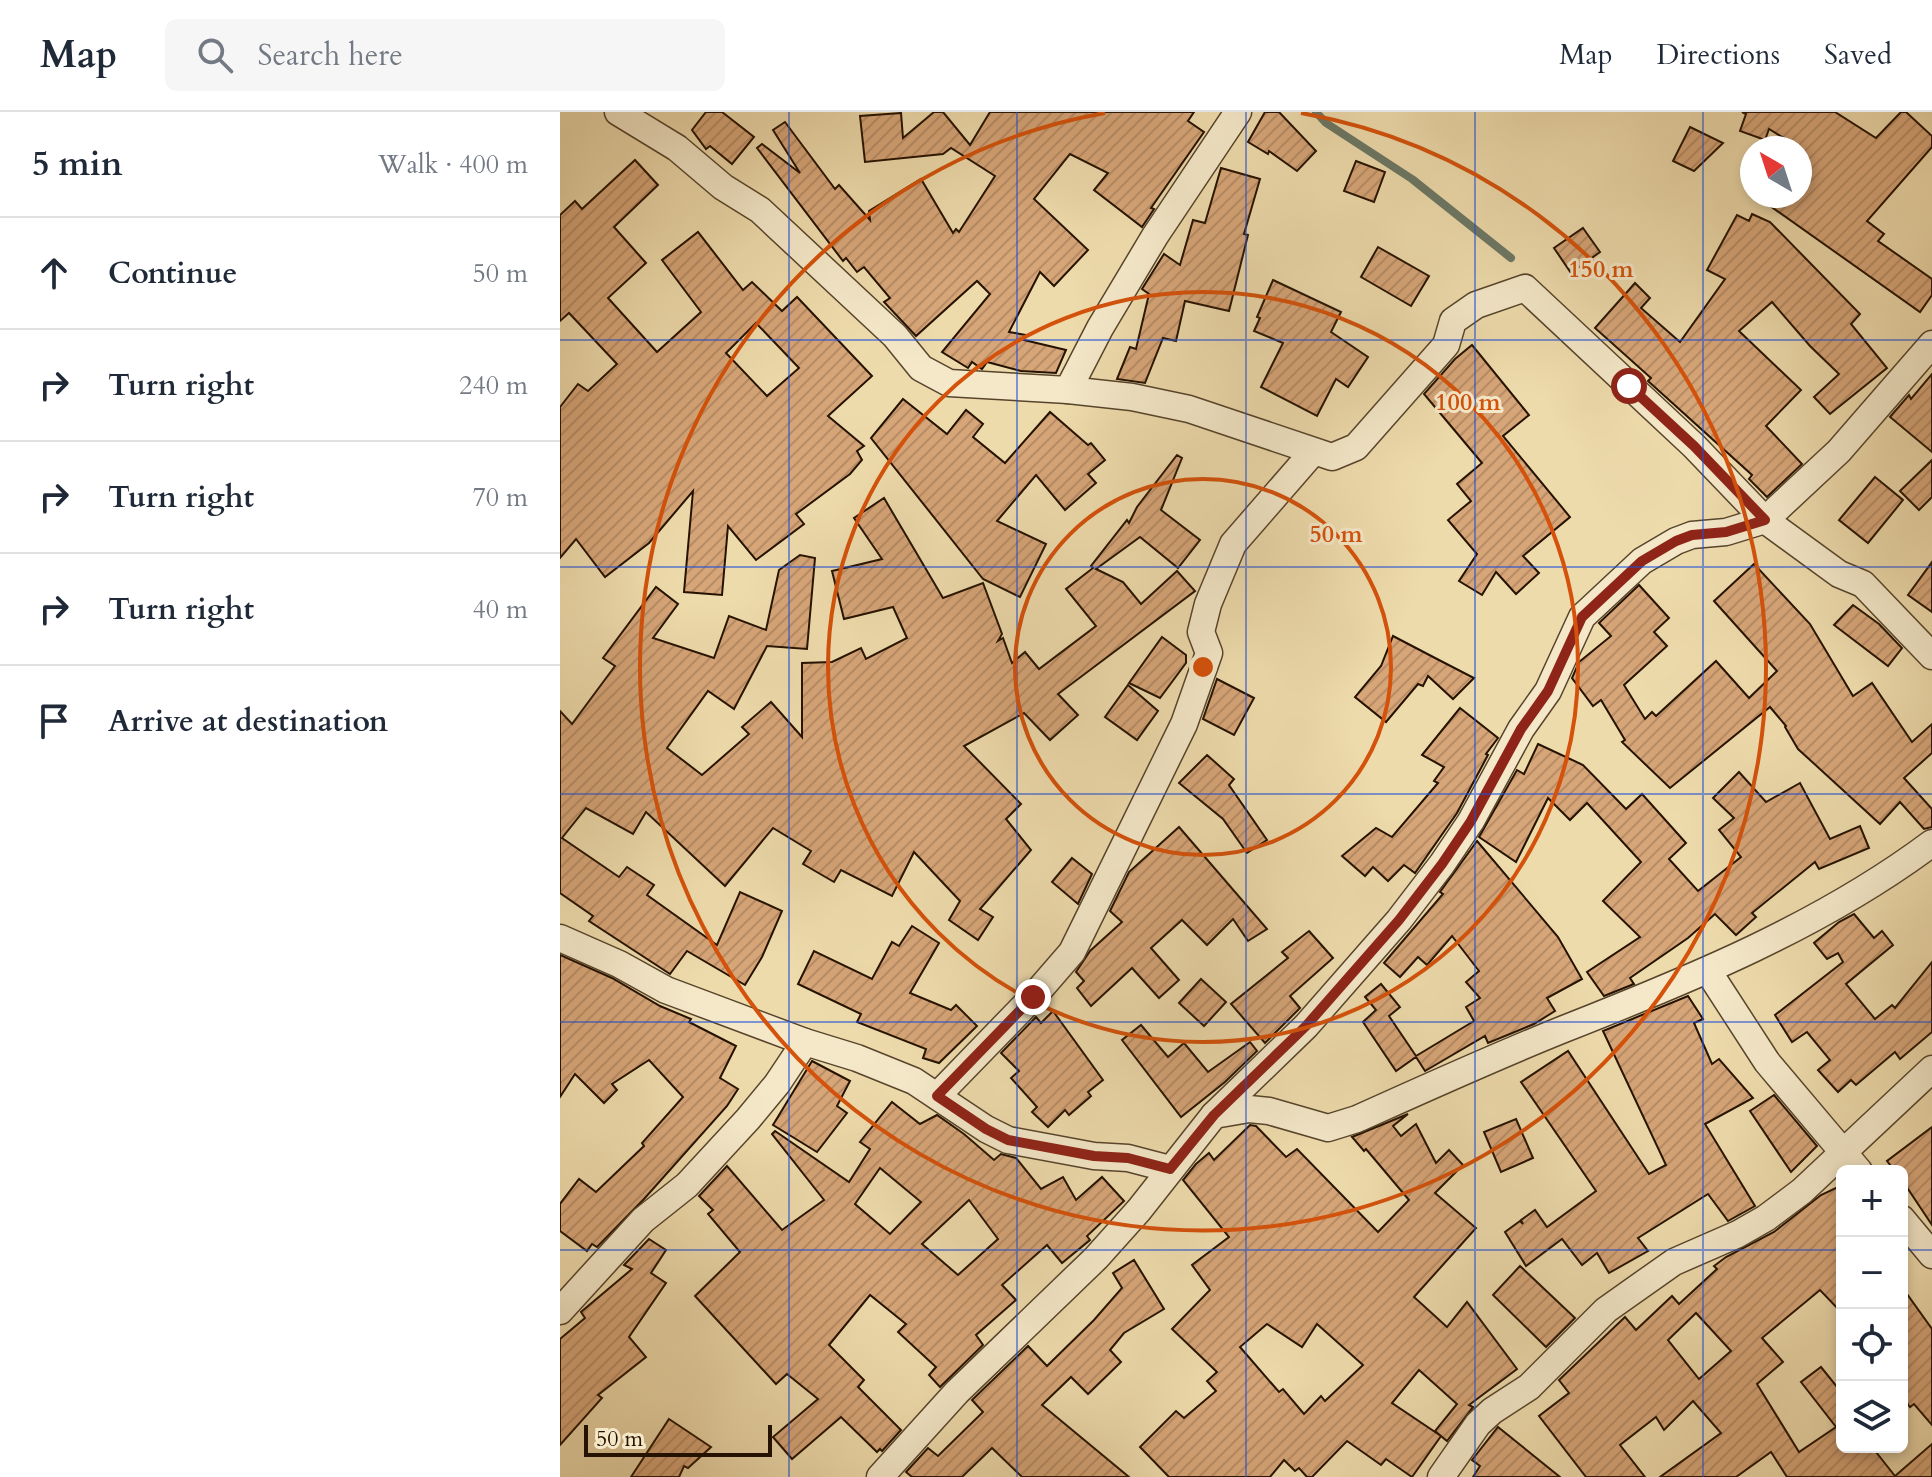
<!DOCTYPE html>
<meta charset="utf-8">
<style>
:root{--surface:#fff;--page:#f6f6f7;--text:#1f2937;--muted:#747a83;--line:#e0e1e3}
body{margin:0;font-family:Cardo,serif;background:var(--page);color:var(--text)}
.controls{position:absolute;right:24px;bottom:24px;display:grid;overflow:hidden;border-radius:12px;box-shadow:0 4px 12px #0003}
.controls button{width:72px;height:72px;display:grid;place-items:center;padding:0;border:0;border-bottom:2px solid var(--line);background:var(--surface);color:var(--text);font:40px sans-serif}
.compass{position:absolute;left:1180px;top:24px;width:72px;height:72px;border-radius:50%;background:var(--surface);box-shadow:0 4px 12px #0003;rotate:321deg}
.scale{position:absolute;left:24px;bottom:20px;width:188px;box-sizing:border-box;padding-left:8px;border:4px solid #251200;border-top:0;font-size:22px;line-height:28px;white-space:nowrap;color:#251200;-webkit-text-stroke:6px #f4e8c9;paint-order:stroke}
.stop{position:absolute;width:24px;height:24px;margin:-18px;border:6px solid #8f2418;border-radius:50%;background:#fff}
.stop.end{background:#8f2418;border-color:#fff;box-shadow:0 2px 8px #0008}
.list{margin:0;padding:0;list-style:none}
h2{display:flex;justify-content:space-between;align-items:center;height:104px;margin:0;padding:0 32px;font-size:34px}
h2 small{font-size:26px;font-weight:400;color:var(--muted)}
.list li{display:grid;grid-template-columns:52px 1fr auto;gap:24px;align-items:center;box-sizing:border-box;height:112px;padding:0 32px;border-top:2px solid var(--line)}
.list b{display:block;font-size:30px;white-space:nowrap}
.list em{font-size:26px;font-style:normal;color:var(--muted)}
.icon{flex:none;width:44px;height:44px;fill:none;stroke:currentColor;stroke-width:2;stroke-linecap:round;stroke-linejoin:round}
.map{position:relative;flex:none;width:1372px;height:1365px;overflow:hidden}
header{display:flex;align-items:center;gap:48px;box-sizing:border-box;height:112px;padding:0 40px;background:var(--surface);border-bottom:2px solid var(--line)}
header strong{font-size:38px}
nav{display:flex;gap:44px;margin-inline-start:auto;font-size:28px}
.search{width:560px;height:72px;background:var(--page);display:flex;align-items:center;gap:20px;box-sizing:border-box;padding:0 28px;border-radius:12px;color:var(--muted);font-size:30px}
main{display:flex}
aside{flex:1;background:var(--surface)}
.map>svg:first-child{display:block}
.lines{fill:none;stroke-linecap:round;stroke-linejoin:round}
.stream{stroke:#6b7765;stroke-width:8}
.building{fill:url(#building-hatch);stroke:#251200;stroke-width:2;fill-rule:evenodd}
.minor-casing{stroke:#57442b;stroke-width:29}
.minor{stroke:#f4e8c9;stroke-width:26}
.route{stroke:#8f2418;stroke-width:10}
.grid{fill:none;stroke:#1d4ed8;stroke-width:2;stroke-opacity:0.55}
.ring{fill:none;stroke:#d4520b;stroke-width:4}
.centre{fill:#d4520b;stroke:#f4e8c9;stroke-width:4}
.ring-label{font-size:24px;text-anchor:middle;font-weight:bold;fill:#d4520b;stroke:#f4e8c9;stroke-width:6;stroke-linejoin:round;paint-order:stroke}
</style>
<header>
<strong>Map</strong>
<div class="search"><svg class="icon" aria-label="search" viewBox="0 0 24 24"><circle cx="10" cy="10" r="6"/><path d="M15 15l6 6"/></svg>Search here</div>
<nav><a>Map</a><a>Directions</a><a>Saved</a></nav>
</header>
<main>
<aside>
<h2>5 min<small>Walk · 400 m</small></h2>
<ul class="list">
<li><svg class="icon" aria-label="ahead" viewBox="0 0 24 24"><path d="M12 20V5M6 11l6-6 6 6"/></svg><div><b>Continue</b></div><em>50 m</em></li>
<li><svg class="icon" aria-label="right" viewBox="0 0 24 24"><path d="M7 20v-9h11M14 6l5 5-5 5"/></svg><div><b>Turn right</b></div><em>240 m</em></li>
<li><svg class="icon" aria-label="right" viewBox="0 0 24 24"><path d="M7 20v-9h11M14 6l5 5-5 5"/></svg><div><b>Turn right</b></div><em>70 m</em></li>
<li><svg class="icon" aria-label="right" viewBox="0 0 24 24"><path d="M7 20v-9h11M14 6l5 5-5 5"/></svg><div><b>Turn right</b></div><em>40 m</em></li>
<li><svg class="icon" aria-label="arrive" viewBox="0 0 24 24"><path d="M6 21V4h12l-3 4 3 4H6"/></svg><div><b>Arrive at destination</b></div></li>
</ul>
</aside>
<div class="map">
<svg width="1372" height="1365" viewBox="0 0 1372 1365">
<defs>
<pattern id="building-hatch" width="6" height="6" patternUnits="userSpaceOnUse" patternTransform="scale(2)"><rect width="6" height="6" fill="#d6a578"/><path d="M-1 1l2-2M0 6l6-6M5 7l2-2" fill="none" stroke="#b88d66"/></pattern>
</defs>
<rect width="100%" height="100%" fill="#eedbac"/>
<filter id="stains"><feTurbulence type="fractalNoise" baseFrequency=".0025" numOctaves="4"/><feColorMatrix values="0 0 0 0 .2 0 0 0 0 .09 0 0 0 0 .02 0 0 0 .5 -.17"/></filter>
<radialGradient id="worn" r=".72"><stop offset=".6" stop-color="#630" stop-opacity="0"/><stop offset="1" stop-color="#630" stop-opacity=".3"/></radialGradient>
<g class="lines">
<!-- stream -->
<path class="stream" d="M756,0L766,11L852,67L951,146"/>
</g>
<!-- building -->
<g class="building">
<path d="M146,0H162L194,25L172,52L150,34L146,37L132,18Z"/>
<path d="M374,0H383L410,33L430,0H634L628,9L644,20L591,96L594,97L582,115L534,78L548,61L510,42L474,87L528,138L494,174L480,160L449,220L466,223L464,228L506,238L496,261L461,259L427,250L422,257L412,250L408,256L382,240L430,182L417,169L356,224L324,190L330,186L304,155L297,160L286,146L283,149L197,36L202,32L240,61L213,18L225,10L275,77L279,73L310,108L309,99L361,67L393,121L396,117L399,120L435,64L391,36L383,42L305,50L300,4L341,1L343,26Z"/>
<path d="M705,0H719L756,39L737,59L709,39L708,42L688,30Z"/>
<path d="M1182,0H1275L1316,26L1341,0H1346L1372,24V35L1307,109L1324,122L1318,129L1372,167V183L1360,200L1196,84H1240V36L1209,17L1205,28L1180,19L1186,2Z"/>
<path d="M1130,15L1163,31L1134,59L1113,49Z"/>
<path d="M75,48L98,73L54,115L86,151L48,186L97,240L141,200L102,148L138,120L183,178L192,170L222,199L237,185L312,264L268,304L304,334L297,339L302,348L290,362L236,402L244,412L196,448L168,414L162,483L124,480L133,379L89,431L45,465L16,427L0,446V295L18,272L28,279L57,252L9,201L0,209V103L15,89L22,97ZM196,211L239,256L207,284L166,241Z"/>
<path d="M796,49L825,60L814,90L784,79Z"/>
<path d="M661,56L700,67L684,122L688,123L669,199L625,189L616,229L603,226L585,271L557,267L570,235L576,237L589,182L582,177L604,142L620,153L633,108L645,111Z"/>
<path d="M1192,102L1210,110L1300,202L1291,212L1327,256L1270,302L1254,285L1279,262L1250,234L1212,190L1179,219L1241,278L1206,314L1242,352L1207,385L1189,367L1192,363L1088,269L1091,266L1035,216L1075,171L1090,186L1081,196L1120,230L1165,167L1147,158L1177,103L1189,109Z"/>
<path d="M1023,116L1040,140L1011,161L994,136Z"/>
<path d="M818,135L869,164L851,194L801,165Z"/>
<path d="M713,168L781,200L771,220L808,245L788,275L776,267L757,304L701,275L723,231L694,219L700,206L697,205Z"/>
<path d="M912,233L969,303L943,324L1010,405L963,444L979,461L956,482L936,460L922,483L899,469L917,442L888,408L911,389L897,372L922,351L864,282L895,247Z"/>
<path d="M1372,262V340L1330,305L1349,283L1351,287Z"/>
<path d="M343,287L387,322L406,298L423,312L413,325L445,351L490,300L528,333L531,331L545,348L528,362L536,371L505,398L476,363L437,409L486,432L460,485L423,467L311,326Z"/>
<path d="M617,343L622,346L601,398L640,428L618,456L580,425L536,457L563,470L581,492L617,459L635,479L498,582L518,603L490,628L464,601L404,634L461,692L446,707L471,738L420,797L433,805L418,828L389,808L400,789L354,740L332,784L281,758L274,770L243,752L251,739L213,716L165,774L86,700L73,722L26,696L2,726L59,765L67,755L94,773L87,783L157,833L180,780L222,799L202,845L185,873L127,839L110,862L29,809L33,804L0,781V599L12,612L55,554L43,546L96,475L118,492L93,526L154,546L169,504L206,518L219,458L240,443L255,446L247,537L207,534L174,597L148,579L107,636L142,663L189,622L182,615L211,590L242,625V551L272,550L301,536L306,547L347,526L333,495L284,507L272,459L322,447L294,406L324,386L383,486L423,471L442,522L438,529L443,526L452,551L465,540L479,557L536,514L506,477L533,456L531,454L567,408L569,411L577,395Z"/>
<path d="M1372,348V385L1359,398L1340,379Z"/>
<path d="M1315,365L1343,388L1308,431L1279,408Z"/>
<path d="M1372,450V500L1348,483Z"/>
<path d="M1194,452L1250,512L1293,584L1312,571L1352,630L1372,612V641L1344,666L1372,697V715L1364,717L1340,690L1320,712L1238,637L1225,615L1226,614L1210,595L1110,676L1062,630L1065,628L1041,588L1033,594L1012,566L1019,550L1051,524L1039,511L1079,473L1109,506L1094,520L1107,534L1064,573L1085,607L1092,600L1096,604L1156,549L1189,586L1217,559L1154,489Z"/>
<path d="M1293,493L1319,512L1342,536L1328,554L1274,513Z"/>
<path d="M833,524L877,547L914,566L893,587L868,564L863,574L858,572L826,610L795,585L821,554Z"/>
<path d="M602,525L626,543V551L600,586L569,571Z"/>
<path d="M657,567L694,586L674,623L643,607Z"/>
<path d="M568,573L598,599L577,628L545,605Z"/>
<path d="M900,596L938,626L926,642L928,643L897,701L855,761L844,753L828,769L813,755L805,764L782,744L816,716L832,725L878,671L874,669L884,655L862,643Z"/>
<path d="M978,632L1023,653L1066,697L1082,682L1126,731L1109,747L1138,779L1181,745L1159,718L1174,706L1153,686L1179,660L1206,690L1240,671L1270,727L1300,714L1309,736L1259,757L1255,750L1192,801L1196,805L1176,823L1155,802L1128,826L1070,866L1074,872L1044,884L1027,860L1080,825L1043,789L1081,750L1027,691L1010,708L988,686L956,750L919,725L957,658L964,662Z"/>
<path d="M647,643L674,667L669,673L707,728L687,741L663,707L619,671Z"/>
<path d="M619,715L707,817L688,829L673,807L647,833L622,808L591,836L619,868L599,886L572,856L531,894L517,876L524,869L516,860L530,839L562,810L550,799L569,760Z"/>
<path d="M917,729L998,825L1022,867L987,886L995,899L974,912L928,931L925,924L865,959L856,945L836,959L803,910L816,898L805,885L821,872L840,895L829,904L856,944L914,909L906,895L920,886L906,870L919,859L892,824L867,853L858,845L840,865L824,851L883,782L880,780Z"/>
<path d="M512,746L532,762L518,792L492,770Z"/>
<path d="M1294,802L1314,826L1322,819L1333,833L1286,872L1315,907L1332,893L1335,896L1372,850V920L1340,947L1335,940L1296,973L1291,968L1278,980L1258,958L1270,948L1247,920L1232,930L1215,903L1283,850L1278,841L1267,847L1254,831L1279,810Z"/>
<path d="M352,814L379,831L350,881L391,898L396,893L417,914L379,951L363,946L366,937L297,910L301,902L238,872L254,839L312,867L332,830L339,834Z"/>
<path d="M749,819L773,846L730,884L740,896L705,931L671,892L728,846L722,840Z"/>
<path d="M0,843L52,866L100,894L131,907L129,910L176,934L160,966L178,977L167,994L84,1087L37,1135L32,1132L27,1139L0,1119V1092L19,1067L36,1080L84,1034L82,1031L123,985L89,948L52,972L57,978L44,991L15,962L0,985Z"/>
<path d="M641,867L666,890L644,914L619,891Z"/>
<path d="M1128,884L1143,907L1134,911L1152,952L1159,947L1193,986L1145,1012L1195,1094L1168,1109L1148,1082L1078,1126L1088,1139L1049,1161L1037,1141L1022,1153L1002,1127L966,1154L945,1120L960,1109L963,1112L961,1108L975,1098L987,1115L1036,1079L961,970L1008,939L1089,1062L1106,1053L1043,919Z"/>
<path d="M493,899L543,968L528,980L531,984L509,1003L505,998L488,1015L472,1000L477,995L451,966L459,959L441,941L476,905L481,911Z"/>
<path d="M581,913L608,945L624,931L648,960L690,930L697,939L665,970L621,1005L562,928Z"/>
<path d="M252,949L290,969L277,994L287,1001L257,1040L213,1013Z"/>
<path d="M1214,983L1257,1034L1231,1060L1190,999Z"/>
<path d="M332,990L360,1012L377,1003L404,1022L434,1048L441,1042L456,1046L481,1077L503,1065L516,1088L542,1065L564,1089L527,1124L530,1128L502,1151L487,1133L442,1173L456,1188L416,1223L423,1233L380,1275L369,1263L376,1255L338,1220L346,1212L310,1183L269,1233L304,1268L298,1275L341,1318L322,1339L320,1337L317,1340L281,1305L232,1347L213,1325L258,1287L227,1262L216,1272L135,1184L180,1140L148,1102L153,1098L139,1084L167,1054L222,1118L264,1088L212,1022L215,1019L289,1070L310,1037L300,1030ZM320,1056L361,1090L330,1122L295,1092ZM409,1088L438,1127L398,1163L362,1132Z"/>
<path d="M848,1002L833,1014L841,1024L856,1012L876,1051L889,1038L903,1053L875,1081L916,1116L854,1185L887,1215L907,1190L957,1257L909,1293L913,1295L887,1329L875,1319L897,1292L859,1258L832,1291L881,1324L852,1365L826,1347L821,1353L787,1329L752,1365H747L739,1356L735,1359L724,1348L710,1365H609L580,1335L616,1299L624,1306L656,1279L647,1269L657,1260L612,1217L650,1178L632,1153L669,1125L623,1068L636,1052L649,1041L654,1048L690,1013L696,1014L726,1045L737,1037L818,1120L849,1088L806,1037L804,1039L792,1025ZM707,1212L742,1235L757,1212L803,1253L765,1289L761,1284L744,1302L723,1277L719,1280L680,1235Z"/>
<path d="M956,1007L973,1046L941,1060L924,1020Z"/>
<path d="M1372,1015V1113L1342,1068V1059H1335L1327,1049Z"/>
<path d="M1282,1073V1201L1260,1178L1202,1226L1223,1250L1197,1272L1239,1340L1276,1315L1241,1270L1261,1255L1282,1281V1335H1312L1335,1364L1372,1332V1365H1227L1211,1340L1176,1365H1100L1161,1321L1133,1289L1104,1318L1096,1305L1060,1333L1085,1365H1026L979,1304L1009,1281L999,1268L1065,1205L1076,1218L1112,1184L1119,1192L1157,1157L1154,1154L1166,1145L1214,1120L1261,1083ZM1136,1201L1171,1239L1139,1267L1108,1228Z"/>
<path d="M89,1127L106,1138L91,1161L106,1171L69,1225L86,1245L38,1283L42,1286L0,1333V1227L25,1206L21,1200L72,1157L64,1153Z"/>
<path d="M574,1148L604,1197L564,1221L550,1238L561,1250L528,1282L511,1265L482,1293L569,1365H462L432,1336L402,1365H352L346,1360L368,1336L378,1344L423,1300L412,1288L468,1234L487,1254L534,1208L562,1176L553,1161Z"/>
<path d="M960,1154L1015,1206L986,1235L933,1183Z"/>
<path d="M1342,1175L1372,1217V1313L1354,1292L1350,1295L1342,1285Z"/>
<path d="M109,1307L151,1335L128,1356L124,1354L119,1365H71Z"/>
<path d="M938,1315L1000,1365H913L920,1354L912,1348Z"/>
</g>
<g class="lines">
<!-- minor casing -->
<g class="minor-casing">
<g id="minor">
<path d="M58,0L117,36L163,75L200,98L335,224L361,256L389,271L508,278L572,285L629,297L772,345L796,335L886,233L893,209L916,193L965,176L1134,334L1205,408L1279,462L1303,472L1372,544"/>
<path d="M508,278L540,216L595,124L678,0"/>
<path d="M0,826L59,852L106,878L245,930L297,946L354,969L426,1017L448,1028L534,1044L568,1046L610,1057"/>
<path d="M1148,859L1207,950L1299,1059"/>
<path d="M377,984L473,885L512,840L624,612L649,541L641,520L648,492L673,432L753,340"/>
<path d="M654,1003L746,914L839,808L882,752L911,709L961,617L988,579L1022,505L1082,449L1116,429L1132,423L1166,420L1205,408L1279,339L1372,232"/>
<path d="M1342,1107L1372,1143"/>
<path d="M0,1199L83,1108L127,1073L188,1007L217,972L245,930"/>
<path d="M320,1365L397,1280L536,1146L579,1098L654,1003L689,997L709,999L768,1016L797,1007C866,976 934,945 1004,917C1131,867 1261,814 1372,731"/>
<path d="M881,1365L918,1312L932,1299L969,1275L1046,1198L1114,1150L1178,1122L1206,1106L1242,1079L1372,957"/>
</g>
</g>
<!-- minor -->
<use href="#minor" class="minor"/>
</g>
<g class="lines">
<!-- route -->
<path class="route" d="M473,885L377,984L426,1017L448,1028L534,1044L568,1046L610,1057L654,1003L746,914L839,808L882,752L911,709L961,617L988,579L1022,505L1082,449L1116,429L1132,423L1166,420L1205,408L1134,334L1069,274"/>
</g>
<!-- grid -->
<path class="grid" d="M229,0V1365M457,0V1365M686,0V1365M915,0V1365M1143,0V1365M0,228H1372M0,455H1372M0,682H1372M0,910H1372M0,1138H1282M1342,1138H1372"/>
<!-- distance rings -->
<g class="ring">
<circle cx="643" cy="555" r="188"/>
<circle cx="643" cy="555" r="375"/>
<path d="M741 1A563 563 0 1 1 545 1"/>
</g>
<circle cx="643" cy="555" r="12" class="centre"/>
<g class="ring-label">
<text x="1041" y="165">150 m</text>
<text x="908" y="298">100 m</text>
<text x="776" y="430">50 m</text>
</g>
<rect width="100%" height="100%" filter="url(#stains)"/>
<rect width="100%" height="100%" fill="url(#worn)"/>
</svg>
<div class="controls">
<button>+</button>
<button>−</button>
<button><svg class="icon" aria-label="locate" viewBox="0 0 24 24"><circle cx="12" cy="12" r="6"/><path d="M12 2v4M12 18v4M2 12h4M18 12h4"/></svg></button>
<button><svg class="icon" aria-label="layers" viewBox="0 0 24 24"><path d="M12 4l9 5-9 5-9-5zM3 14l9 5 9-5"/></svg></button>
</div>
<svg class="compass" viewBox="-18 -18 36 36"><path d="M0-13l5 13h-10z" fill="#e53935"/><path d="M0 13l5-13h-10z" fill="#747a83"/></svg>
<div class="scale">50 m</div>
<div class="stop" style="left:1069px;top:274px"></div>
<div class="stop end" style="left:473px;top:885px"></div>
</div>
</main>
